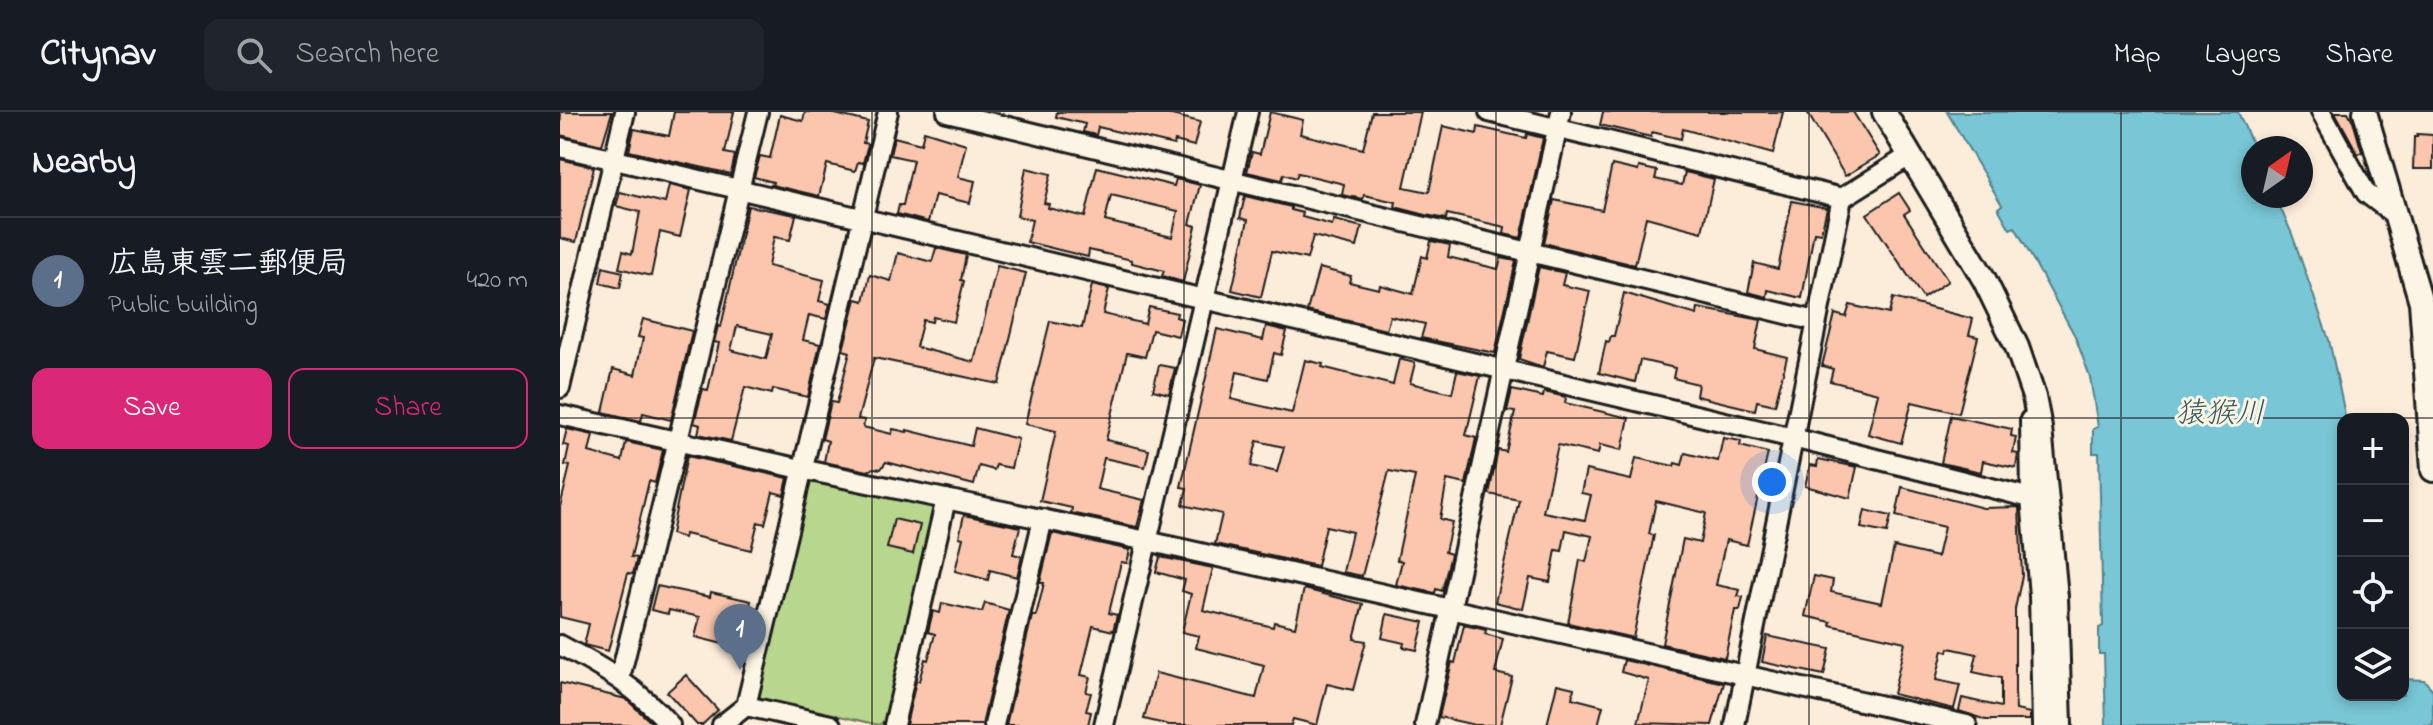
<!DOCTYPE html>
<meta charset="utf-8">
<style>
:root{--surface:#171b24;--page:#20242c;--text:#f1f3f6;--muted:#9ea1a6;--line:#363941;--accent:#db2777}
body{margin:0;font-family:"Indie Flower","Klee One",sans-serif;background:var(--page);color:var(--text)}
.controls{position:absolute;right:24px;bottom:24px;display:grid;overflow:hidden;border-radius:16px;box-shadow:0 4px 12px #0003}
.controls button{width:72px;height:72px;display:grid;place-items:center;padding:0;border:0;border-bottom:2px solid var(--line);background:var(--surface);color:var(--text);font:40px sans-serif}
.compass{position:absolute;left:1681px;top:24px;width:72px;height:72px;border-radius:50%;background:var(--surface);box-shadow:0 4px 12px #0003;rotate:34deg}
.you{position:absolute;left:1212px;top:370px;width:28px;height:28px;margin:-20px;border:6px solid #fff;border-radius:50%;background:#1a73e8;box-shadow:0 0 0 12px #1a73e833}
.badge{display:grid;place-items:center;width:52px;height:52px;border-radius:50%;background:var(--accent);color:#fff;font-size:26px;font-weight:700}
.pin{position:absolute;translate:-50% -66px;filter:drop-shadow(0 2px 4px #0008)}
.pin::after{content:'';position:absolute;top:42px;width:28px;height:24px;background:inherit;clip-path:polygon(0 0,100% 0,50% 100%)}
.list{margin:0;padding:0;list-style:none}
h2{display:flex;justify-content:space-between;align-items:center;height:104px;margin:0;padding:0 32px;font-size:34px}
h2 small{font-size:26px;font-weight:400;color:var(--muted)}
.list li{display:grid;grid-template-columns:52px 1fr auto;gap:24px;align-items:center;box-sizing:border-box;height:128px;padding:0 32px;border-top:2px solid var(--line)}
.list b{display:block;font-size:30px;white-space:nowrap}
.list p{margin:0;font-size:26px;white-space:nowrap;color:var(--muted)}
.list em{font-size:26px;font-style:normal;color:var(--muted)}
.actions{display:flex;gap:16px;padding:24px 32px}
.actions a{flex:1;padding:18px 0;border:2px solid var(--accent);border-radius:16px;text-align:center;font-size:28px;color:var(--accent)}
.actions .main{background:var(--accent);color:#fff}
.icon{flex:none;width:44px;height:44px;fill:none;stroke:currentColor;stroke-width:2;stroke-linecap:round;stroke-linejoin:round}
.map{position:relative;flex:none;width:1873px;height:613px;overflow:hidden}
header{display:flex;align-items:center;gap:48px;box-sizing:border-box;height:112px;padding:0 40px;background:var(--surface);border-bottom:2px solid var(--line)}
header strong{font-size:38px}
nav{display:flex;gap:44px;margin-inline-start:auto;font-size:28px}
.search{width:560px;height:72px;background:var(--page);display:flex;align-items:center;gap:20px;box-sizing:border-box;padding:0 28px;border-radius:16px;color:var(--muted);font-size:30px}
main{display:flex}
aside{flex:1;background:var(--surface)}
.map>svg:first-child{display:block}
.green{fill:#b8d68e;stroke:#6a7955;stroke-width:2}
.water{fill:#78c6d6;stroke:#53828c;stroke-width:2}
.building{fill:#fbc6ad;stroke:#1c1c1c;stroke-width:2;fill-rule:evenodd}
.lines{fill:none;stroke-linecap:round;stroke-linejoin:round}
.minor-casing{stroke:#1c1c1c;stroke-width:24}
.tertiary-casing{stroke:#1c1c1c;stroke-width:28}
.minor{stroke:#fcf5e5;stroke-width:18}
.tertiary{stroke:#fcf5e5;stroke-width:22}
.grid{fill:none;stroke:#1c1c1c;stroke-width:2;stroke-opacity:0.55}
.labels{text-anchor:middle;dominant-baseline:central;stroke-width:6;stroke-linejoin:round;paint-order:stroke}
.water-label{font-size:30px;font-style:italic;fill:#3c585d;stroke:#fcf5e5}
</style>
<header>
<strong>Citynav</strong>
<div class="search"><svg class="icon" aria-label="search" viewBox="0 0 24 24"><circle cx="10" cy="10" r="6"/><path d="M15 15l6 6"/></svg>Search here</div>
<nav><a>Map</a><a>Layers</a><a>Share</a></nav>
</header>
<main>
<aside>
<h2>Nearby<small></small></h2>
<ul class="list">
<li><span class="badge" style="background:#5c6f8a">1</span><div><b>広島東雲二郵便局</b><p>Public building</p></div><em>420 m</em></li>
</ul>
<div class="actions"><a class="main">Save</a><a>Share</a></div>
</aside>
<div class="map">
<svg width="1873" height="613" viewBox="0 0 1873 613">
<rect width="100%" height="100%" fill="#fcecda"/>
<filter id="ink" filterUnits="userSpaceOnUse"><feTurbulence type="fractalNoise" baseFrequency=".0125" numOctaves="2"/><feDisplacementMap in="SourceGraphic" scale="16" xChannelSelector="R" yChannelSelector="G"/><feConvolveMatrix kernelMatrix="1 2 1 2 8 2 1 2 1" color-interpolation-filters="sRGB"/></filter>
<g filter="url(#ink)">
<!-- green -->
<path class="green" d="M252,365L372,391L377,398L328,606L319,613L201,586L196,579L246,372Z"/>
<!-- water -->
<path class="water" d="M1387,0H1678L1694,36L1693,84H1715L1732,122L1769,228L1786,307H1783V583H1843V567L1864,568L1873,578V613H1546L1544,542H1539V516L1543,514L1539,341H1533V317L1538,315L1530,265L1515,224L1455,115L1450,117L1438,96L1442,93Z"/>
<!-- building -->
<g class="building">
<path d="M1,0H52L42,33L0,23Z"/>
<path d="M114,0H174L165,41L175,43L171,62L69,39L74,17L109,24Z"/>
<path d="M245,0H267L308,10L303,31L308,32L303,51L298,50L295,59L267,52L259,84L212,73L213,70L194,65L200,44L210,46L220,3L243,9Z"/>
<path d="M497,0H600L640,10L634,34L615,29L614,33L538,15L536,23L523,20L525,12L496,5Z"/>
<path d="M710,0L743,8L740,22L803,37L812,0H861L844,75L869,80L883,14L917,22L918,15L966,26L967,22L983,26L961,126L944,122L945,115L887,102L886,107L866,103L835,95L836,90L804,83L803,87L782,83L784,72L738,61L736,66L724,62L722,68L687,60L692,40L700,42Z"/>
<path d="M1043,0H1223L1213,42L1123,17L1121,27L1092,20L1091,25L1040,13Z"/>
<path d="M1247,0H1293L1320,43L1285,64Z"/>
<path d="M1775,0H1788L1793,9L1802,40L1798,42Z"/>
<path d="M364,19L406,32L398,65L415,69L410,91L375,83L368,110L337,102L339,93H343L353,48L330,43L334,25L361,32Z"/>
<path d="M1857,22L1873,23V57H1853L1854,25H1857Z"/>
<path d="M0,47L34,55L16,130L0,126Z"/>
<path d="M1052,53L1078,59L1079,55L1097,59L1095,67L1122,73L1125,60L1154,67L1142,120L1086,105L1075,153L984,131L994,88L1042,98Z"/>
<path d="M537,55L614,74L616,67L640,73L630,112L636,114L623,170L602,164L604,159L572,151V148L529,138L528,145L467,130L472,108L457,104L466,56L491,62L484,91L489,92L488,96L525,105ZM551,83L618,99L612,125L545,109Z"/>
<path d="M109,73L131,78L120,125L100,120L91,164L59,156L63,139L72,142L80,100L56,94L60,80L105,91Z"/>
<path d="M1339,81L1350,98L1344,102L1388,169L1363,186L1307,102Z"/>
<path d="M685,84L731,95V98L743,101L742,105L772,113L774,108L802,115L797,135L753,124L747,147L712,139L701,185L672,178L688,108L680,106Z"/>
<path d="M1232,89L1267,96L1261,121L1254,120L1242,186L1208,178L1207,185L1188,180L1194,151L1218,157Z"/>
<path d="M188,94L236,103L230,128L214,125L208,154L264,168L259,189L270,192L266,207L249,203L243,228L260,232L248,285L213,277L212,282L185,275L171,329L138,322L140,313L134,311L143,277L148,278L159,231L154,230L158,214L161,215ZM177,214L212,222L206,247L171,238Z"/>
<path d="M871,129L890,133L888,145L938,157L941,146L956,149L935,241L861,226L865,212L830,204L826,218L747,199L759,156L791,164L789,170L819,177L820,173L853,182L862,144L867,146Z"/>
<path d="M376,136L406,143L401,168L404,169L394,210L373,205L372,210L363,208L356,235L414,250L437,154L466,161L439,272L314,246L298,307L305,308L303,315L332,322L333,317L347,320V318L411,334L415,316L458,327L451,356L436,353L434,358L419,354L414,373L326,350L321,357L314,356L308,359L264,350L268,329L262,327L271,290L277,291L290,240L283,238L296,187L304,189L310,163L331,169L338,141L372,150Z"/>
<path d="M43,155L63,160L60,176L40,171Z"/>
<path d="M979,155L1005,161L1002,173L1030,179L1015,245L987,239L983,255L959,247Z"/>
<path d="M532,173L549,177L543,202L585,212L589,195L617,201L616,205L622,207L618,224L592,218L585,245L567,241L546,328L589,338L585,355L544,346L537,377L584,388L577,415L511,401L512,396L480,389L496,319L465,312L490,209L522,216Z"/>
<path d="M1064,181L1137,203L1138,196L1201,208L1195,237L1227,245L1215,293L1197,289L1195,298L1136,284L1138,272L1113,266L1115,256L1080,248L1075,270L1039,261L1046,229L1049,230L1051,224H1054Z"/>
<path d="M1333,186L1413,207L1409,223L1418,225L1399,301L1352,290L1341,331L1308,322L1318,281L1270,269L1273,257L1262,254L1275,202L1286,205L1290,193L1329,202Z"/>
<path d="M83,207L132,219L111,308L83,301L81,309L43,300L53,257L75,263L83,226L78,225Z"/>
<path d="M706,214L727,219L721,243L714,241L708,267L677,260L671,287L732,301L745,248L763,252L762,255L833,273L839,247L855,251L850,271L892,281L897,259L920,264L906,323L916,326L906,372L887,368L880,407L892,410L885,440L891,442L882,479L876,477L875,481L836,473L842,449L837,448L855,364L829,359L802,464L783,460L792,420L766,414L757,454L655,432L662,402L623,393L627,376L621,375L657,217L703,228ZM697,329L724,335L717,360L691,354Z"/>
<path d="M599,253L615,256L609,282L593,278Z"/>
<path d="M952,278L983,285L984,280L1006,285L1005,291L1069,306L1062,338L1040,333L1038,342L998,333L983,400L1025,408L1031,383L1021,381L1026,358L1071,368L1076,346L1114,354L1115,351L1122,353L1125,341L1158,349L1163,326L1181,329L1180,334L1208,341L1187,433L1166,428L1156,473L1180,478L1178,484L1183,485L1180,498H1175L1165,546L1102,532L1123,427L1140,431L1146,401L1096,389L1089,422L1094,423L1073,526L1008,511L1020,448L1026,450L1032,424L1006,418L1002,439L996,438L990,470L970,466L963,497L935,490L959,388L929,382L938,338L946,340L955,300L947,299Z"/>
<path d="M1391,304L1452,317L1451,324L1456,325L1453,341L1458,342L1456,356L1423,349L1421,360L1381,351Z"/>
<path d="M7,317L33,323L29,340L62,349L66,330L103,338L95,371L89,369L71,445L77,446L73,462L68,461L48,539L24,533L29,512L0,505V395L10,354L5,353L9,334L3,333Z"/>
<path d="M127,344L228,366L224,383L213,380L205,412L198,410L191,438L125,422L124,426L111,422Z"/>
<path d="M1258,347L1297,355L1290,386L1245,374L1250,353L1257,354Z"/>
<path d="M1342,375L1423,396L1459,395L1462,464L1455,497V581L1456,598L1470,601V608H1426L1399,599L1402,586L1441,595V566L1413,560L1417,542L1389,536L1388,540L1383,538L1376,568L1400,573L1394,597L1333,582L1345,530L1270,513L1271,510L1245,504L1254,464L1273,468L1271,480L1322,491L1334,435L1377,445L1384,415L1336,404Z"/>
<path d="M1305,398L1331,404L1327,421L1301,416Z"/>
<path d="M404,403L460,415L453,442L462,444L457,465L430,458L428,468L395,459L403,426L399,425Z"/>
<path d="M334,407L360,413L353,442L327,436Z"/>
<path d="M492,421L570,438L567,451L561,450L549,501L557,503L553,519L533,514L521,563L530,565L526,580L531,581L526,599L531,600L528,613H446L472,504H476L484,471H480Z"/>
<path d="M600,445L653,456L643,498L713,515L714,510L735,515L744,477L803,492L794,527L806,529L793,578L767,572L757,613L733,607L731,613H609L584,607L596,561L696,586L704,553L636,536L639,524L622,520L631,482L622,479L625,468L596,460Z"/>
<path d="M97,474L150,485L151,480L191,489L183,522L190,524L187,538L135,525L140,505L109,498L108,502L91,498Z"/>
<path d="M382,491L422,500L425,491L449,498L422,613H346L356,569H359L365,547L368,548L375,522L368,520L373,499L380,501Z"/>
<path d="M827,502L864,510L857,538L843,535L844,531L822,526Z"/>
<path d="M904,513L926,518L925,522L943,527L935,561L952,565L940,613H915L879,605L892,550L895,551Z"/>
<path d="M1207,524L1270,537L1264,563L1202,550Z"/>
<path d="M1064,548L1164,571L1152,613L1078,611L1089,568L1061,560Z"/>
<path d="M126,563L158,598L142,613H137L107,580Z"/>
<path d="M0,571L66,587L94,613H0Z"/>
<path d="M997,572L1014,576L1012,586L1043,594L1038,613H987Z"/>
</g>
<g class="lines">
<!-- minor casing -->
<g class="minor-casing">
<g id="minor">
<path d="M387,0L1256,209"/>
<path d="M929,0L1282,86L1349,44"/>
<path d="M1761,0L1806,81L1836,104"/>
<path d="M0,35L1233,326L1471,386"/>
<path d="M0,276L65,0"/>
<path d="M0,303L241,357L587,429L1407,613"/>
<path d="M1470,308L1471,386L1479,484L1482,613"/>
<path d="M0,533C43,556 77,575 110,613"/>
<path d="M60,566L198,0"/>
<path d="M186,594L271,613"/>
<path d="M162,613L186,594L328,0"/>
<path d="M334,613L386,387"/>
<path d="M434,613L483,407"/>
<path d="M544,613L688,0"/>
<path d="M865,613L1001,0"/>
<path d="M1175,613L1282,86"/>
</g>
</g>
<!-- tertiary casing -->
<g class="tertiary-casing">
<g id="tertiary">
<path d="M1324,0L1424,167L1457,235L1474,285L1480,316L1496,485L1500,613"/>
<path d="M1805,0L1861,190L1873,358"/>
</g>
</g>
<!-- minor -->
<use href="#minor" class="minor"/>
<!-- tertiary -->
<use href="#tertiary" class="tertiary"/>
</g>
</g>
<!-- grid -->
<path class="grid" d="M312,0V613M624,0V613M936,0V613M1249,0V613M1561,0V613M0,306H1873"/>
<g class="labels">
<!-- water labels -->
<g class="water-label">
<text x="1660" y="303">猿猴川</text>
</g>
</g>
</svg>
<div class="controls">
<button>+</button>
<button>−</button>
<button><svg class="icon" aria-label="locate" viewBox="0 0 24 24"><circle cx="12" cy="12" r="6"/><path d="M12 2v4M12 18v4M2 12h4M18 12h4"/></svg></button>
<button><svg class="icon" aria-label="layers" viewBox="0 0 24 24"><path d="M12 4l9 5-9 5-9-5zM3 14l9 5 9-5"/></svg></button>
</div>
<svg class="compass" viewBox="-18 -18 36 36"><path d="M0-13l5 13h-10z" fill="#e53935"/><path d="M0 13l5-13h-10z" fill="#9ea1a6"/></svg>
<div class="you"></div>
<div class="pin badge" style="left:180px;top:558px;background:#5c6f8a">1</div>
</div>
</main>
